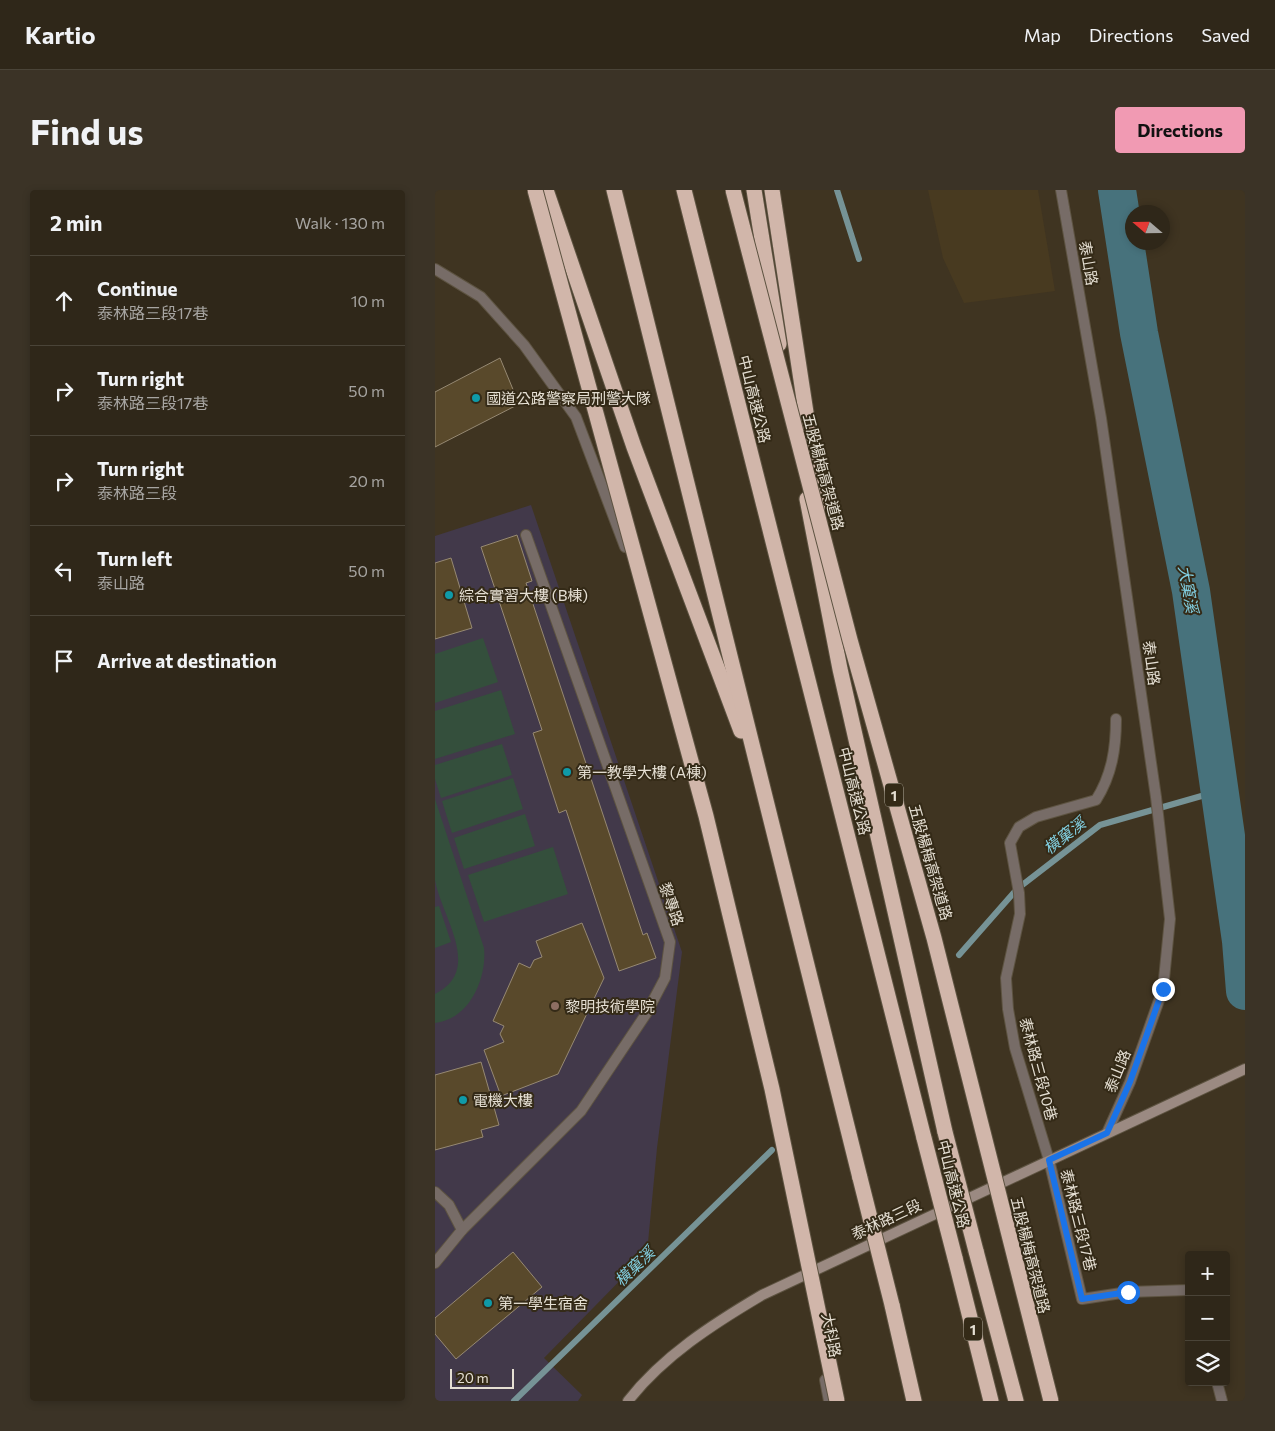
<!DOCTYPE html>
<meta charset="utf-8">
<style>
:root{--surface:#2f2719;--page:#3b3326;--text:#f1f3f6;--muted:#a7a5a2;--line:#4a4438;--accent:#f19ab3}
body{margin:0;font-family:Commissioner,"Noto Sans TC",sans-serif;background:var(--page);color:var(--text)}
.controls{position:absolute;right:15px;bottom:15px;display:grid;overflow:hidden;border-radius:5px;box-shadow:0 2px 8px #0003}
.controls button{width:45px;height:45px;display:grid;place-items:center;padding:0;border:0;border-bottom:1px solid var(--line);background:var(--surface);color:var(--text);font:25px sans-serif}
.compass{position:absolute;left:690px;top:15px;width:45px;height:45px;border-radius:50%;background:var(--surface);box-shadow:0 2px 8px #0003;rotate:290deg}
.scale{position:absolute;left:15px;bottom:12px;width:64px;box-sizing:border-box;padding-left:5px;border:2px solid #e5dfd3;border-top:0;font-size:14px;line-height:18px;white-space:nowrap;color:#e5dfd3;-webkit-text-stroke:4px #342a17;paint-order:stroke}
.stop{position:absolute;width:15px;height:15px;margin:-11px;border:4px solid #1a73e8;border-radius:50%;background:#fff}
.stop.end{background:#1a73e8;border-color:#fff;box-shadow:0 1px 5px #0008}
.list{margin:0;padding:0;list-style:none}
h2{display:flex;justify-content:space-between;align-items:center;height:65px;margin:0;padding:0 20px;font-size:21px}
h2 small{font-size:16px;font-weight:400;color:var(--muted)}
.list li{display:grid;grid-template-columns:32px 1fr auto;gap:15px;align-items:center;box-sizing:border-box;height:90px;padding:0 20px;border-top:1px solid var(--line)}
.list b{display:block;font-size:19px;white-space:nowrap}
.list p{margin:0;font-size:16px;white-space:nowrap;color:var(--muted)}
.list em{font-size:16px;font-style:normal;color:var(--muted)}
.icon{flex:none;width:28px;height:28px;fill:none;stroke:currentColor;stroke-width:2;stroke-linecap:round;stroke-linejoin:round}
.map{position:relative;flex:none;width:810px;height:1211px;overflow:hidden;border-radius:5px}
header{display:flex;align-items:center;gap:30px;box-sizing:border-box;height:70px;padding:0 25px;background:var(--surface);border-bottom:1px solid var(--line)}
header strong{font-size:24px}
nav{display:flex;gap:28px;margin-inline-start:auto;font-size:18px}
.intro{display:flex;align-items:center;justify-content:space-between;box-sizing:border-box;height:120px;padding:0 30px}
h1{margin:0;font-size:35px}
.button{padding:12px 22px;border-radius:5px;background:var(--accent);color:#111;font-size:18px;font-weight:700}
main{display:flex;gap:30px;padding:0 30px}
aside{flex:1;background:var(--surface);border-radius:5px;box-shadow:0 2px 8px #0003}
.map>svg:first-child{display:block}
.built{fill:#483a20}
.education{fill:#42394a}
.green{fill:#344f3c}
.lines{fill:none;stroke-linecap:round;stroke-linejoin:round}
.stream{stroke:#769396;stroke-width:6}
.river{stroke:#47727c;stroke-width:38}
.building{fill:#59492b;stroke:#968973}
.service-casing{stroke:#5d5341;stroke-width:12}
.minor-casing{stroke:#5d5341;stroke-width:12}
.tertiary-casing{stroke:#5d5341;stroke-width:12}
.secondary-casing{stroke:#5d5341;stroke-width:12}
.motorway-casing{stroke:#5d5341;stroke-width:17}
.service{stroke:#776c67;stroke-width:10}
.minor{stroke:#776c67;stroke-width:10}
.tertiary{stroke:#776c67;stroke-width:10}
.secondary{stroke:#9b8a82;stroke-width:10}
.motorway{stroke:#d1b6aa;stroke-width:15}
.motorway-bridge-casing{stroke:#5d5341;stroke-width:17;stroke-linecap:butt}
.motorway-bridge{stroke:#d1b6aa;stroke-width:15}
.route{stroke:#1a73e8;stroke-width:6}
.culture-dot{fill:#0f9aa8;stroke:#342a17;stroke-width:2}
.education-dot{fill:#8d6e63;stroke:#342a17;stroke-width:2}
.labels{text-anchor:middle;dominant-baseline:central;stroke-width:4;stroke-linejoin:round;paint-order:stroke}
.shield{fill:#342a17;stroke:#b0a99b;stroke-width:1}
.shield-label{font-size:14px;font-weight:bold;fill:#e5dfd3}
.street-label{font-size:15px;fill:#e5dfd3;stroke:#342a17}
.poi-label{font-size:15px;fill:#e5dfd3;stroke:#342a17;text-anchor:start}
.water-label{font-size:16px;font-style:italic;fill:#82cfe1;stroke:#342a17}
</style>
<header>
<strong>Kartio</strong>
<nav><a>Map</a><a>Directions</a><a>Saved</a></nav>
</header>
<div class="intro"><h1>Find us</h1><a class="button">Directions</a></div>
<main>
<aside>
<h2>2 min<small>Walk · 130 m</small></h2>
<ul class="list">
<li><svg class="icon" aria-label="ahead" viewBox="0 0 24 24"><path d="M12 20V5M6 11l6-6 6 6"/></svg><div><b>Continue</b><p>泰林路三段17巷</p></div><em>10 m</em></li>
<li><svg class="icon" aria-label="right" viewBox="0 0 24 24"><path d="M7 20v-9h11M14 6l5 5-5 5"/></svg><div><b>Turn right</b><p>泰林路三段17巷</p></div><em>50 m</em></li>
<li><svg class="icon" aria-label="right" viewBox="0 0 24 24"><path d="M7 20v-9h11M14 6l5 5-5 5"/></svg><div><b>Turn right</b><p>泰林路三段</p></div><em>20 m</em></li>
<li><svg class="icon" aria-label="left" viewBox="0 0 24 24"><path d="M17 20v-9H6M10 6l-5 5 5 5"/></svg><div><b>Turn left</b><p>泰山路</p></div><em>50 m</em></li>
<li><svg class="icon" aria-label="arrive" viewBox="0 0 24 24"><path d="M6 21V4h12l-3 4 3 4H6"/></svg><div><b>Arrive at destination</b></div></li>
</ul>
</aside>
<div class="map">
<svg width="810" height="1211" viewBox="0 0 810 1211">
<rect width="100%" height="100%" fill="#3f3421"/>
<!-- built -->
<path class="built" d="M493,0H603L620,101L529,113L508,68Z"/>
<!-- education -->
<path class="education" d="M96,315L247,762L222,958L212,1063L109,1168L147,1205L143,1211H0V346Z"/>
<!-- green -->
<g class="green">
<path d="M48,448L63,492L0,513V464Z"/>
<path d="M66,500L80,544L0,569V521Z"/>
<path d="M67,554L77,585L6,608L0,589V575Z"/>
<path d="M78,588L88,619L17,643L7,611Z"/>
<path d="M0,609L49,758C52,788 35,829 0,833V804C49,780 6,726 0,690C0,667 0,633 0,609Z"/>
<path d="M90,624L100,656L29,679L19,648Z"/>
<path d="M118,657L133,704L49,732L33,685Z"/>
<path d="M4,716L16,752L0,758V717Z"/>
</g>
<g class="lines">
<!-- stream -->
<g class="stream">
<path d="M402,0L424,69"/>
<path d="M524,765L582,699L665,635L784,601"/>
<path d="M79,1211L337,960"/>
</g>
<!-- river -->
<path class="river" d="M682,0L704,143L756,401L806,751L810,801"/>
</g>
<!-- building -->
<g class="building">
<path d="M65,168L84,214L0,257V202Z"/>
<path d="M82,345L97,391L91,393L208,745L212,743L221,768L184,781L131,620L124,623L98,543L107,540L46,357Z"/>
<path d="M16,368L37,438L0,449V373Z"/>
<path d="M147,733L169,788L123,884L66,906L49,860L69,852L65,844L69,836L58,831L84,773L95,778L99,770L107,767L101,751Z"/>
<path d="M46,872L64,935L46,940L48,947L0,960V885Z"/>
<path d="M78,1062L107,1097L21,1169L0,1144V1128Z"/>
</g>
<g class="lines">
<!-- service casing -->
<g class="service-casing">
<g id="service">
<path d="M0,79L46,107L89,155L141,227L190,357"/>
<path d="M681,529C681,558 677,585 661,610L601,627L584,637L575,653L584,703L585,724L571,788L573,819L580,858L614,970L647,1109L693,1102L754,1100"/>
<path d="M0,1002L14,1015L27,1040"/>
<path d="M0,1073L27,1040L146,921L211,824L230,788L235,752L91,345"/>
<path d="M782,1192L787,1211"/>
</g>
</g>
<!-- minor casing -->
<g class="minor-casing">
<path id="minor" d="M626,0L666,228L721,607L735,729L728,799L695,892L672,943"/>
</g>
<!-- tertiary casing -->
<g class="tertiary-casing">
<path id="tertiary" d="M390,1190L394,1211"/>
</g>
<!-- secondary casing -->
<g class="secondary-casing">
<path id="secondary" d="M193,1211C228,1166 278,1134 327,1105L810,879"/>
</g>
<!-- motorway casing -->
<g class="motorway-casing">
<g id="motorway">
<path d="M111,0L199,257L306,541"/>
<path d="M179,0L425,988"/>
<path d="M249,0L489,948"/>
<path d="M319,0L344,154"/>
<path d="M337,0L385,314"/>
<path d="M372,309L405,479L510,942"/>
<path d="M541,1061L581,1211"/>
<path d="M520,1068L556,1211"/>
<path d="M457,1115L479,1211"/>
</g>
</g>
<!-- service -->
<use href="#service" class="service"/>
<!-- minor -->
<use href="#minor" class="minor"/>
<!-- tertiary -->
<use href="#tertiary" class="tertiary"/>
<!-- secondary -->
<use href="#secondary" class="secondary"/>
<!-- motorway -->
<use href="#motorway" class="motorway"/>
<!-- motorway-bridge casing -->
<g class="motorway-bridge-casing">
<g id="motorway-bridge">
<path d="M100,0L271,626L337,899L402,1211"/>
<path d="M298,0L415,450L499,748L616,1211"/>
<path d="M510,942L541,1061"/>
<path d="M489,948L520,1068"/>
<path d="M425,988L457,1115"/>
</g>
</g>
<!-- motorway-bridge -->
<use href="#motorway-bridge" class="motorway-bridge"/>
</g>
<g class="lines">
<!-- route -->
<path class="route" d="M693,1102L647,1109L614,970L672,943L695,892L728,799"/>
</g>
<!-- markers -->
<g class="culture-dot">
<circle cx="41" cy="208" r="5"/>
<circle cx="14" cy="405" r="5"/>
<circle cx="132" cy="582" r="5"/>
<circle cx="28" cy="910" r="5"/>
<circle cx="53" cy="1113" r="5"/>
</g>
<circle class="education-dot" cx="120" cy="816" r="5"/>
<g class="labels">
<!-- shield labels -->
<g class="shield">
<rect x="450" y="593.5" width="18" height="23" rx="4"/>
<rect x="529" y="1127.5" width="18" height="23" rx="4"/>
</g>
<g class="shield-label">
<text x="459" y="605">1</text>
<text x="538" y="1139">1</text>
</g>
<!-- street labels -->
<g class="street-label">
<text transform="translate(654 73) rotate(80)">泰山路</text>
<text transform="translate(320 209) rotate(76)">中山高速公路</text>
<text transform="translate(389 282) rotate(75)">五股楊梅高架道路</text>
<text transform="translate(717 473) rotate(82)">泰山路</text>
<text transform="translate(420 601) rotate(76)">中山高速公路</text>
<text transform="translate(496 672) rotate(74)">五股楊梅高架道路</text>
<text transform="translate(237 714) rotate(71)">黎專路</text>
<text transform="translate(604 879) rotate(75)">泰林路三段10巷</text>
<text transform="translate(682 881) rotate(-68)">泰山路</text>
<text transform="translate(519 994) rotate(76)">中山高速公路</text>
<text transform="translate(451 1029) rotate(-25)">泰林路三段</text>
<text transform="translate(644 1030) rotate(76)">泰林路三段17巷</text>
<text transform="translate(596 1065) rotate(76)">五股楊梅高架道路</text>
<text transform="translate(397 1145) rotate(79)">大科路</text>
</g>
<!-- poi labels -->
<g class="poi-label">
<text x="51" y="208">國道公路警察局刑警大隊</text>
<text x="24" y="405">綜合實習大樓 (B棟)</text>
<text x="142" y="582">第一教學大樓 (A棟)</text>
<text x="130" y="816">黎明技術學院</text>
<text x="38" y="910">電機大樓</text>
<text x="63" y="1113">第一學生宿舍</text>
</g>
<!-- water labels -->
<g class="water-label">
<text transform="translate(754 399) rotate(80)">大窠溪</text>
<text transform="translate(629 645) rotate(-38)">橫窠溪</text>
<text transform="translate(199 1076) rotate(-44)">橫窠溪</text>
</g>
</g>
</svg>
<div class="controls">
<button>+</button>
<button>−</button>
<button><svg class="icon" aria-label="layers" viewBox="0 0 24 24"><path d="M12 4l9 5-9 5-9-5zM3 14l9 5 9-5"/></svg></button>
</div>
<svg class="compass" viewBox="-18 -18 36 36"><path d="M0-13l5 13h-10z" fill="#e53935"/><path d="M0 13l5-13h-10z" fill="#a7a5a2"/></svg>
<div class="scale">20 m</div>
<div class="stop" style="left:693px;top:1102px"></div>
<div class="stop end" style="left:728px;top:799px"></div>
</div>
</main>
